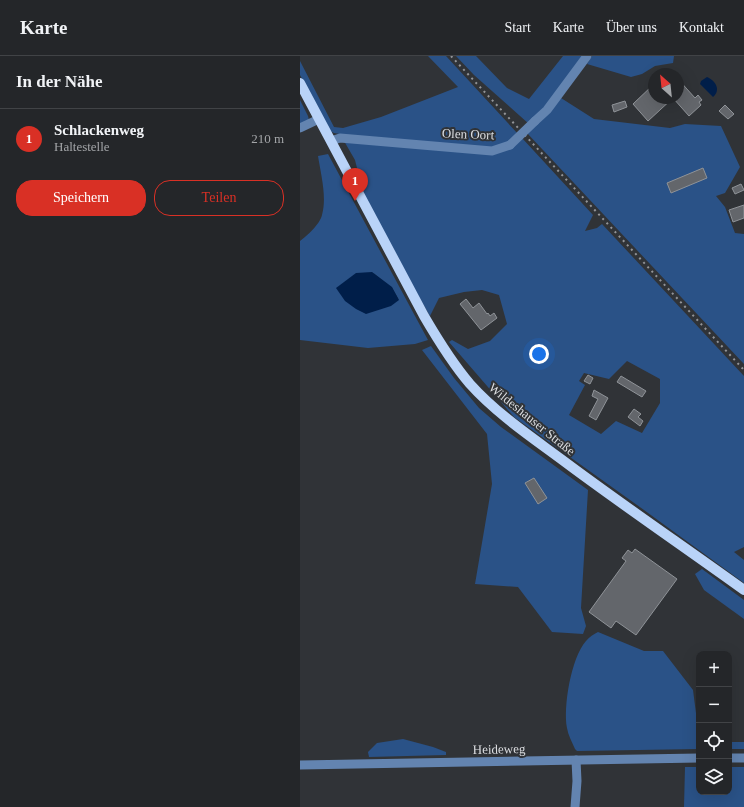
<!DOCTYPE html>
<html lang="de">
<meta charset="utf-8">
<style>
:root{--surface:#242629;--page:#2c2e31;--text:#f1f3f6;--muted:#a3a5a8;--line:#414346;--accent:#d93025}
body{margin:0;font-family:Georgia,serif;background:var(--page);color:var(--text)}
.controls{position:absolute;right:12px;bottom:12px;display:grid;overflow:hidden;border-radius:8px;box-shadow:0 4px 16px #0002}
.controls button{width:36px;height:36px;display:grid;place-items:center;padding:0;border:0;border-bottom:1px solid var(--line);background:var(--surface);color:var(--text);font:20px sans-serif}
.compass{position:absolute;left:348px;top:12px;width:36px;height:36px;border-radius:50%;background:var(--surface);box-shadow:0 4px 16px #0002;rotate:333deg}
.you{position:absolute;left:239px;top:298px;width:14px;height:14px;margin:-10px;border:3px solid #fff;border-radius:50%;background:#1a73e8;box-shadow:0 0 0 6px #1a73e833}
.badge{display:grid;place-items:center;width:26px;height:26px;border-radius:50%;background:var(--accent);color:#fff;font-size:13px;font-weight:700}
.pin{position:absolute;translate:-50% -33px;filter:drop-shadow(0 1px 2px #0008)}
.pin::after{content:'';position:absolute;top:21px;width:14px;height:12px;background:inherit;clip-path:polygon(0 0,100% 0,50% 100%)}
.list{margin:0;padding:0;list-style:none}
h2{display:flex;justify-content:space-between;align-items:center;height:52px;margin:0;padding:0 16px;font-size:17px}
h2 small{font-size:13px;font-weight:400;color:var(--muted)}
.list li{display:grid;grid-template-columns:26px 1fr auto;gap:12px;align-items:center;box-sizing:border-box;height:60px;padding:0 16px;border-top:1px solid var(--line)}
.list b{display:block;font-size:15px;white-space:nowrap}
.list p{margin:0;font-size:13px;white-space:nowrap;color:var(--muted)}
.list em{font-size:13px;font-style:normal;color:var(--muted)}
.actions{display:flex;gap:8px;padding:12px 16px}
.actions a{flex:1;padding:9px 0;border:1px solid var(--accent);border-radius:16px;text-align:center;font-size:14px;color:var(--accent)}
.actions .main{background:var(--accent);color:#fff}
.icon{flex:none;width:22px;height:22px;fill:none;stroke:currentColor;stroke-width:2;stroke-linecap:round;stroke-linejoin:round}
.map{position:relative;flex:none;width:444px;height:751px;overflow:hidden}
header{display:flex;align-items:center;gap:24px;box-sizing:border-box;height:56px;padding:0 20px;background:var(--surface);border-bottom:1px solid var(--line)}
header strong{font-size:19px}
nav{display:flex;gap:22px;margin-inline-start:auto;font-size:14px}
main{display:flex}
aside{flex:1;background:var(--surface)}
.map>svg:first-child{display:block}
.green{fill:#2a5287;fill-rule:evenodd}
.water{fill:#001e49}
.building{fill:#63666b;stroke:#8f9398}
.lines{fill:none;stroke-linecap:round;stroke-linejoin:round}
.minor{stroke:#6384b0;stroke-width:9}
.major{stroke:#b9d3f8;stroke-width:10}
.rail{stroke:#929498;stroke-width:2;stroke-dasharray:2 4;stroke-linecap:butt}
.minor-bridge{stroke:#6384b0;stroke-width:9}
.labels{text-anchor:middle;dominant-baseline:central;stroke-width:4;stroke-linejoin:round;paint-order:stroke}
.street-label{font-size:13px;fill:#dcdee1;stroke:#303337}
</style>
<header>
<strong>Karte</strong>
<nav><a>Start</a><a>Karte</a><a>Über uns</a><a>Kontakt</a></nav>
</header>
<main>
<aside>
<h2>In der Nähe<small></small></h2>
<ul class="list">
<li><span class="badge">1</span><div><b>Schlackenweg</b><p>Haltestelle</p></div><em>210 m</em></li>
</ul>
<div class="actions"><a class="main">Speichern</a><a>Teilen</a></div>
</aside>
<div class="map">
<svg width="444" height="751" viewBox="0 0 444 751">
<rect width="100%" height="100%" fill="#303337"/>
<!-- green -->
<g class="green">
<path d="M128,0H146L218,78L209,86L192,92L56,81L34,77L30,75L0,19V5L34,71L43,72L81,61L158,31Z"/>
<path d="M156,0H176L207,32L229,43L263,0H283L256,40L229,68L174,19Z"/>
<path d="M292,0H374L373,7L355,10L342,18L331,21L287,8Z"/>
<path d="M261,42L294,63L370,72L385,68L421,70L440,111L425,137L416,140L425,151L435,177L444,178V308L227,77Z"/>
<path d="M0,44L8,60L9,64L0,69Z"/>
<path d="M222,82L293,159L285,175L297,172L302,168L444,320V491L434,496L444,504V527L344,454L214,361L149,286L152,284L168,293L190,285L207,268L199,239L182,234L164,236L139,242L130,260L121,245L63,136L55,104L44,85L193,98ZM327,305L360,323V347L342,377L316,365L301,378L269,359L285,329L279,325L284,317L309,323Z"/>
<path d="M28,98L115,260L128,284L115,288L68,292L0,284V185C7,180 20,168 22,159C27,141 21,119 18,100ZM72,216L92,232L99,244Z"/>
<path d="M131,290L154,322L179,352L201,371L288,434L281,552L286,570L283,578L252,576L218,531L175,528L192,428L187,378L122,294Z"/>
<path d="M402,513L444,544V563L404,534L395,518Z"/>
<path d="M298,576L344,595H363L393,634L397,665L399,667V693L277,695L275,693C272,686 268,679 267,672C263,651 271,602 286,585C289,581 294,578 298,576Z"/>
<path d="M103,683L133,691L146,696V699L69,701L68,696L77,687Z"/>
<rect x="429" y="686" width="15" height="7"/>
<path d="M385,711H399V736H429V711H444V751H384Z"/>
</g>
<!-- water -->
<g class="water">
<path d="M407,21C416,25 421,34 413,41L400,28L401,25Z"/>
<path d="M72,216L92,231L99,244L91,250L66,258L56,253L45,245L36,232L56,217Z"/>
</g>
<!-- building -->
<g class="building">
<path d="M378,23L395,42L398,39L402,44L399,46L401,49L389,60L373,42H378Z"/>
<path d="M354,28V42H373L348,65L333,48Z"/>
<path d="M325,45L327,51L314,56L312,49Z"/>
<path d="M425,49L434,58L428,63L419,55Z"/>
<path d="M403,112L407,122L371,137L367,127Z"/>
<path d="M441,128L444,134L435,138L432,132Z"/>
<path d="M444,149V162L433,166L429,154Z"/>
<path d="M166,243L173,252L179,247L187,258L188,257L190,260L194,257L197,262L181,274L160,248Z"/>
<path d="M288,319L293,322L290,328L284,325Z"/>
<path d="M321,320L346,335L342,341L317,326Z"/>
<path d="M294,334L308,342L296,364L289,360L298,343L292,340Z"/>
<path d="M334,353L341,358L338,361L343,365L340,370L328,361Z"/>
<path d="M234,422L247,442L238,448L225,427Z"/>
<path d="M335,493L377,523L336,579L316,565L311,572L289,556L326,505L322,502L328,494L332,497Z"/>
</g>
<g class="lines">
<!-- minor -->
<g class="minor">
<path d="M235,65L247,54L287,0"/>
<path d="M0,72L19,63"/>
<path d="M31,85L40,82L192,95L210,89"/>
<path d="M429,702H444"/>
<path d="M0,709L399,702"/>
<path d="M275,751L277,725L276,704"/>
</g>
<!-- major -->
<path class="major" d="M0,27L124,260C138,284 152,307 170,328C196,357 230,380 261,403C321,448 383,490 444,534"/>
<!-- rail -->
<path class="rail" d="M151,0L444,314"/>
<!-- minor-bridge -->
<path class="minor-bridge" d="M210,89L235,65"/>
</g>
<g class="labels">
<!-- street labels -->
<g class="street-label">
<text transform="translate(168 78) rotate(2)">Olen Oort</text>
<text transform="translate(232 363) rotate(39)">Wildeshauser Straße</text>
<text transform="translate(199 693) rotate(-1)">Heideweg</text>
</g>
</g>
</svg>
<div class="controls">
<button>+</button>
<button>−</button>
<button><svg class="icon" aria-label="locate" viewBox="0 0 24 24"><circle cx="12" cy="12" r="6"/><path d="M12 2v4M12 18v4M2 12h4M18 12h4"/></svg></button>
<button><svg class="icon" aria-label="layers" viewBox="0 0 24 24"><path d="M12 4l9 5-9 5-9-5zM3 14l9 5 9-5"/></svg></button>
</div>
<svg class="compass" viewBox="-18 -18 36 36"><path d="M0-13l5 13h-10z" fill="#e53935"/><path d="M0 13l5-13h-10z" fill="#a3a5a8"/></svg>
<div class="you"></div>
<div class="pin badge" style="left:55px;top:145px">1</div>
</div>
</main>
